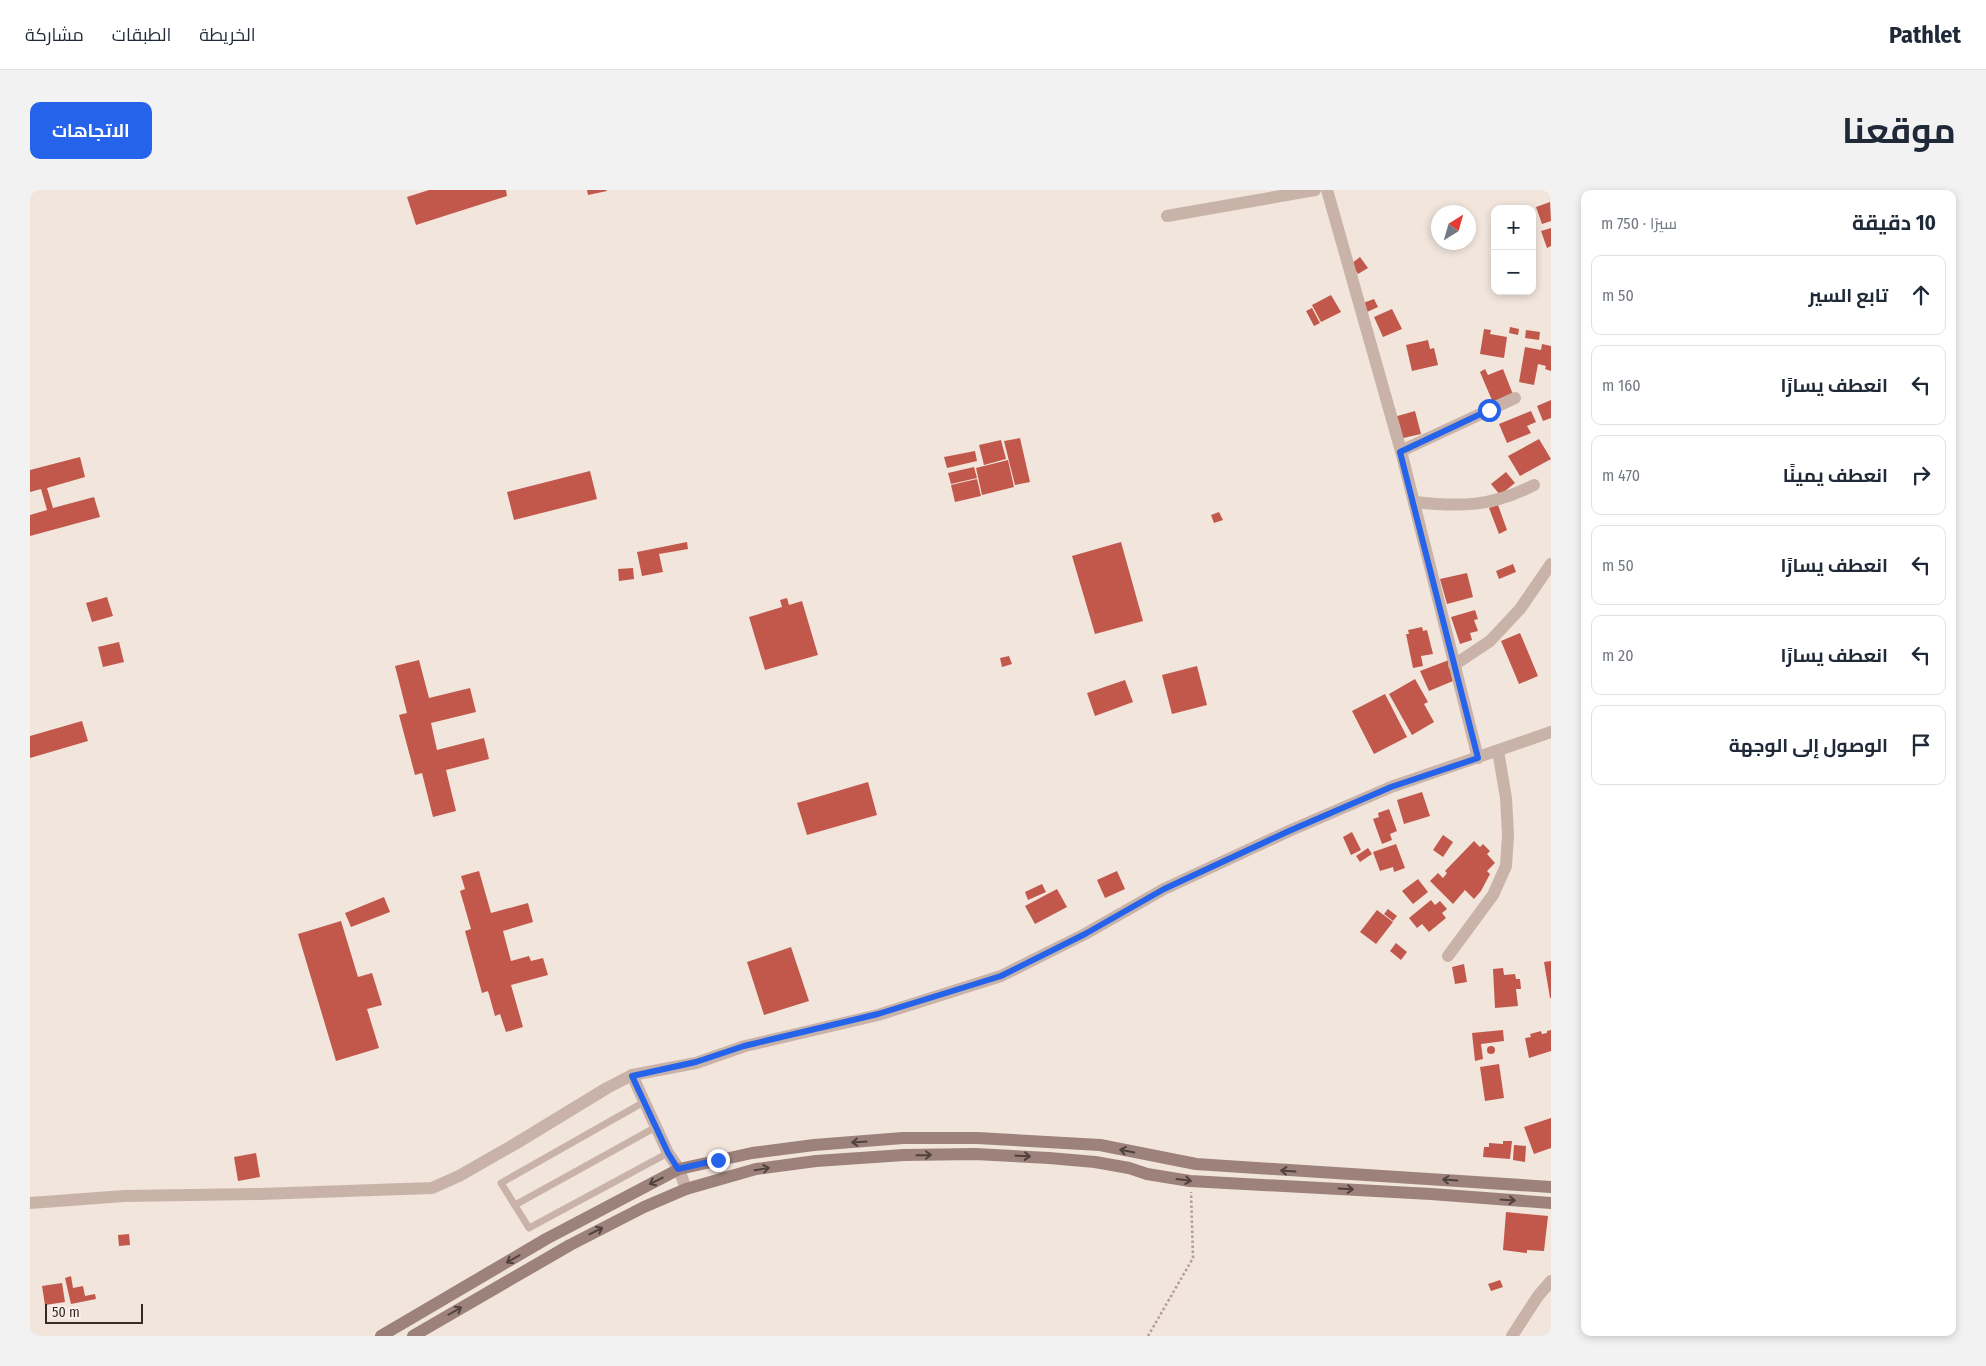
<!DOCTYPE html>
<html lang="ar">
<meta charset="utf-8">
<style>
:root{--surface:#fff;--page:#f2f2f3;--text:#1f2937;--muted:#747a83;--line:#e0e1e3;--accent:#2563eb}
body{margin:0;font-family:"Fira Sans Condensed",Cairo,sans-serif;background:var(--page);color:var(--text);direction:rtl}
.controls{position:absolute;right:15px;top:15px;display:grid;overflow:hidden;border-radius:10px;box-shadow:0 2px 8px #0003}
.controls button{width:45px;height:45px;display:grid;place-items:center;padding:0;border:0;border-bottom:1px solid var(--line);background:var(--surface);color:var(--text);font:25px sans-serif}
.compass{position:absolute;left:1401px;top:15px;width:45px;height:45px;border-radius:50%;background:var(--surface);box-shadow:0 2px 8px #0003;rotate:37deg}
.scale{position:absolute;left:15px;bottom:12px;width:98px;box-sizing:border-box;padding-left:5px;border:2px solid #362b28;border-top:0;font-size:14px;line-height:18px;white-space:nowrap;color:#362b28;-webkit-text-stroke:4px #f9efe9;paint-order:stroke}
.stop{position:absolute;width:15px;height:15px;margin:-11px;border:4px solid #2563eb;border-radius:50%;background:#fff}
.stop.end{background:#2563eb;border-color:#fff;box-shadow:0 1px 5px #0008}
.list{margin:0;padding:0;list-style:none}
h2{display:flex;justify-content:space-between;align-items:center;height:65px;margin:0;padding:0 20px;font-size:21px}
h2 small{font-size:16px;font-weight:400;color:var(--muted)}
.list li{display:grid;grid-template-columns:32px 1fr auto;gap:15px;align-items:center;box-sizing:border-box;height:80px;margin:0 10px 10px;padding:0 10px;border:1px solid var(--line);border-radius:10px}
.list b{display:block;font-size:19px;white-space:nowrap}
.list em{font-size:16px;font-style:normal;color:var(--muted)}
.icon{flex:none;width:28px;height:28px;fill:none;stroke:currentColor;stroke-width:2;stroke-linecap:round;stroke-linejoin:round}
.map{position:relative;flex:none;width:1521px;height:1146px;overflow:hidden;direction:ltr;border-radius:10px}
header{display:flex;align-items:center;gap:30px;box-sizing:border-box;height:70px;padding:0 25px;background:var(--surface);border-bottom:1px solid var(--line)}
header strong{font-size:24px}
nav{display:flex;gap:28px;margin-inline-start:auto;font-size:18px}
.intro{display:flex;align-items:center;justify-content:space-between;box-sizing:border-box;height:120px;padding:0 30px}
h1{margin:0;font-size:35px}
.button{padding:12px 22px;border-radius:10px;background:var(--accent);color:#fff;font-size:18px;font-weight:700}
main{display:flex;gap:30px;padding:0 30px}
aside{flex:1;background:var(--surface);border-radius:10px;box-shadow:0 2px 8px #0003}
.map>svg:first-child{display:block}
.building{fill:#c1584b}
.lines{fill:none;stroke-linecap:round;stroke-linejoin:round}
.path{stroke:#b49d93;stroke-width:2.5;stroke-dasharray:2.5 2.5;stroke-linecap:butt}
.lane{stroke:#c9b3a9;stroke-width:7}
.street{stroke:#c9b3a9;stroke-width:12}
.secondary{stroke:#9c827a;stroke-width:12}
.oneway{stroke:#50413c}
.route{stroke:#2563eb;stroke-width:6}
</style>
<header>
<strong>Pathlet</strong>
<nav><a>الخريطة</a><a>الطبقات</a><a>مشاركة</a></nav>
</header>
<div class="intro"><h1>موقعنا</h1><a class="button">الاتجاهات</a></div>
<main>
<aside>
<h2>10 دقيقة<small>سيرًا · 750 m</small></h2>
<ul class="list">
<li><svg class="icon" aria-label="ahead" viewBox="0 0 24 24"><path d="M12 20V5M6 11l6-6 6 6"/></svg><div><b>تابع السير</b></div><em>50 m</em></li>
<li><svg class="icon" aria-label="left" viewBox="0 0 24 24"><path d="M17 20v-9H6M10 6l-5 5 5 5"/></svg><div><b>انعطف يسارًا</b></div><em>160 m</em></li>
<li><svg class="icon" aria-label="right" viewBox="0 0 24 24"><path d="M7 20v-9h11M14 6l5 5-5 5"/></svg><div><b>انعطف يمينًا</b></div><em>470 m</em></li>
<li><svg class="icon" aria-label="left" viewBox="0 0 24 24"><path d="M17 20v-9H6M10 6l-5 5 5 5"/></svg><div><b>انعطف يسارًا</b></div><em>50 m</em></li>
<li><svg class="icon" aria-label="left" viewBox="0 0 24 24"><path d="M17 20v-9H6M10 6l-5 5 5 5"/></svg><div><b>انعطف يسارًا</b></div><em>20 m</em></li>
<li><svg class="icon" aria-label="arrive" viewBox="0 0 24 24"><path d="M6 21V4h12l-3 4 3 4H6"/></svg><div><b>الوصول إلى الوجهة</b></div></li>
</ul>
</aside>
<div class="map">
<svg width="1521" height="1146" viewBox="0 0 1521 1146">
<rect width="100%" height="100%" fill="#f1e5dc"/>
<!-- building -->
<g class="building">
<path d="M399,0H476L477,6L386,35L377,7Z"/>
<path d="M557,0H576L577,1L558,5Z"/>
<path d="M1520,12L1521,31L1512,34L1506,17Z"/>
<path d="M1521,38V56L1517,58L1511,41Z"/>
<path d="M1330,67L1338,78L1328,84L1321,74Z"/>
<path d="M1301,105L1311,122L1291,132L1282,115Z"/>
<path d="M1344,109L1348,117L1337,122L1333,113Z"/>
<path d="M1282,118L1290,133L1284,136L1276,121Z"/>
<path d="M1362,119L1372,139L1353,147L1344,127Z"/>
<path d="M1480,137L1489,139L1488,145L1479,143Z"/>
<path d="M1454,139L1461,140L1460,144L1477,147L1474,168L1450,164Z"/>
<path d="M1496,140L1510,142L1509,150L1495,148Z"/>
<path d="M1398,150L1400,159L1404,158L1408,175L1382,181L1376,155Z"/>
<path d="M1512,154L1521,156V181L1515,179L1516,176L1508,174L1504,195L1489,192L1495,157L1511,160Z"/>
<path d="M1455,179L1458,185L1473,179L1484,207L1464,215L1450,182Z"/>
<path d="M1521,210V228L1513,231L1507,216Z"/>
<path d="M1385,221L1391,244L1369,249L1364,227Z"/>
<path d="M1501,221L1506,232L1497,236L1501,243L1477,253L1469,234Z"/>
<path d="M990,248L1000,292L985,295L974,251Z"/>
<path d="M1509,249L1521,269L1490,286L1478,266Z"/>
<path d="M971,250L976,269L954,275L949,255Z"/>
<path d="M945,261L947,271L917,278L914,267Z"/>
<path d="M50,267L55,287L17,298L23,318L64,307L70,327L0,346V325L17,320L11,299L0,302V280Z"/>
<path d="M978,270L984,297L952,305L946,278Z"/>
<path d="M944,277L947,288L921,294L918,283Z"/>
<path d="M560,281L567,309L484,330L477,302Z"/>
<path d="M1476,282L1485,293L1470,305L1461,294Z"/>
<path d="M947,289L951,306L925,312L921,295Z"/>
<path d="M1468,315L1477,340L1469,344L1459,318Z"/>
<path d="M1189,322L1193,330L1184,333L1181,325Z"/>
<path d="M657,352L658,359L629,364L633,382L612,386L607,362Z"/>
<path d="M1091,352L1113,431L1065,444L1042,366Z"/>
<path d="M1483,374L1486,382L1469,389L1466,381Z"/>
<path d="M603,378L604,389L589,391L588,379Z"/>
<path d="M1437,383L1443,407L1417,414L1410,389Z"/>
<path d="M77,407L83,426L62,432L56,413Z"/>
<path d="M757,408L759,415L772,411L788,465L735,480L719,427L752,417L750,410Z"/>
<path d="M1445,420L1448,429L1444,430L1448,441L1440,443L1442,450L1430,454L1421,427Z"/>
<path d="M1392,437L1393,441L1397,440L1403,464L1391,466L1393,476L1383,478L1376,444H1379L1378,440Z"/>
<path d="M1490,443L1508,486L1489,494L1471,451Z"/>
<path d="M89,452L94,472L73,477L68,457Z"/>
<path d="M979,466L982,474L972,477L970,468Z"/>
<path d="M389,470L399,508L440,498L446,522L401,533L407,560L454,548L459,569L416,580L426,621L403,627L392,583L385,585L369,525L377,523L365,476Z"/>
<path d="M1419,470L1423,491L1399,501L1390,481Z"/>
<path d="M1167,476L1177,515L1142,524L1132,485Z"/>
<path d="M1385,489L1398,512L1394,514L1404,532L1382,545L1359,504Z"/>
<path d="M1095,490L1103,512L1065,526L1057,503Z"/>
<path d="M1355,504L1377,547L1344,564L1322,521Z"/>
<path d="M52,531L58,551L0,568V546Z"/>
<path d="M838,592L847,625L777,645L767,613Z"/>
<path d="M1392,602L1400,626L1374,634L1367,610Z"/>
<path d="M1359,619L1367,641L1360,644L1362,650L1352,654L1343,629L1349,627L1348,623Z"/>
<path d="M1322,642L1331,660L1321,665L1313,647Z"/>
<path d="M1413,645L1423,652L1413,667L1403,660Z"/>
<path d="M1444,651L1450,657L1453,654L1460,661L1457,664L1465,673L1457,681L1460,684L1451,701L1444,709L1435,700L1423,714L1400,691L1408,683L1413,688L1417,683L1415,681Z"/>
<path d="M1366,654L1375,678L1364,682L1363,677L1350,681L1343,662Z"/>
<path d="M1338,658L1342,664L1330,672L1326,666Z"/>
<path d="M449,681L461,723L498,713L503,732L473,741L481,771L499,766L501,771L513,768L518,785L481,795L493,837L476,842L470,824L465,826L458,801L452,803L435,741L441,739L430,701L435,699L431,686Z"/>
<path d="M1087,681L1095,699L1075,708L1067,690Z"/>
<path d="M1388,689L1398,702L1383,714L1372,701Z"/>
<path d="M1012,694L1016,702L998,710L995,702Z"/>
<path d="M1027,699L1037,717L1005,734L995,716Z"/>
<path d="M354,707L360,722L321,737L315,723Z"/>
<path d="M1401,710L1405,715L1410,711L1417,719L1412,723L1416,728L1399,742L1392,734L1387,738L1379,728Z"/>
<path d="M1358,719L1367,726L1363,731L1354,724Z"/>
<path d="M1347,720L1363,732L1346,754L1330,742Z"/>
<path d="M311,731L328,787L342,783L352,815L337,819L349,858L306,871L268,744Z"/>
<path d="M1366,753L1377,762L1371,770L1360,761Z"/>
<path d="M761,757L779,811L734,825L717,772Z"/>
<path d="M1521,771V808H1520L1514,772Z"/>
<path d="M1434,774L1437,792L1425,794L1422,777Z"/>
<path d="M1473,778L1474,785L1485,784L1486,789H1490L1491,799H1486L1488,816L1465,818L1463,779Z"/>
<path d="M1473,840L1474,851L1451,854L1453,869L1445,871L1442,843Z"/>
<path d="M1521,840V861L1499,868L1495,848L1501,847L1500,844L1511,841L1512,844L1517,843V841Z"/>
<circle cx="1461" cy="860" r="4"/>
<path d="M1469,874L1474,908L1455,911L1450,877Z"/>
<path d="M1521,928V958L1504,964L1494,937Z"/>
<path d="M1473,951H1482L1480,969L1453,967L1454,957H1459V953L1473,954Z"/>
<path d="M1484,955L1496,956L1495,972L1483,970Z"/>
<path d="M226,963L230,987L208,991L204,967Z"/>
<path d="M1476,1022L1518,1026L1514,1061L1497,1060V1063L1473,1060Z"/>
<path d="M99,1044L100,1055L89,1056L88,1045Z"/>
<path d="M41,1086L43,1098L53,1096L55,1106L65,1104L66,1109L41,1114L35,1088Z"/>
<path d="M1470,1090L1473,1097L1461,1101L1458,1094Z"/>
<path d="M32,1093L35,1112L15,1115L12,1096Z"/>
</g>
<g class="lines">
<!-- path -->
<path class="path" d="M1118,1146L1163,1068L1161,1002"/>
<!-- lane -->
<g class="lane">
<path d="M614,912L471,993L499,1038L638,963"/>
<path d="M485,1015L626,937"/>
</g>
<!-- street -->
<g class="street">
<path d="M1297,0L1371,261L1448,568"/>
<path d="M1137,26L1285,0"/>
<path d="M1371,261L1485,208"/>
<path d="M1384,312C1430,317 1462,317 1504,295"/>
<path d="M1424,475L1460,451L1490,419L1521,374"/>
<path d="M1418,766L1463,705L1476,676L1478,645L1476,608L1468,561"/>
<path d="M602,885L638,963L649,979L656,999"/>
<path d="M0,1013L94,1006L230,1004L402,998L429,986L485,954L577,898L602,885L666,873L715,856L848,825L971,786L1055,744L1134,699L1259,641L1361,597L1521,542"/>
<path d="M1482,1146L1508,1106L1521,1091"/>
</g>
<!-- secondary -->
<g class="secondary">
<path d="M351,1146L516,1049L649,979L722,963L784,955L873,948H947L1070,955L1166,974L1521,997"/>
<path d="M383,1146L540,1055L614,1017L656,999L726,979L786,971L874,965L945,964L1019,968L1065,972L1099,978L1117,984L1160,991L1401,1004L1521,1013"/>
</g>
</g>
<!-- one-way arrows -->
<defs><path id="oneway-shaft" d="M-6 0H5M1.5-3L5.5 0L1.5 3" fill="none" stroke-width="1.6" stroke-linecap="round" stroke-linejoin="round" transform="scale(1.25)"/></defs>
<g class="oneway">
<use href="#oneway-shaft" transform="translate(829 952) rotate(176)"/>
<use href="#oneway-shaft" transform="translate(1097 961) rotate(-168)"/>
<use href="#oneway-shaft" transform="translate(894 965) rotate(-1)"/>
<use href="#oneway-shaft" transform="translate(993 966) rotate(3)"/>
<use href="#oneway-shaft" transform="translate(732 979) rotate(-9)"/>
<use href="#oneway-shaft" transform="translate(1258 981) rotate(-176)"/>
<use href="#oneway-shaft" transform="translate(1154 990) rotate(7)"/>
<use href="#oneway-shaft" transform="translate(1420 990) rotate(-176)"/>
<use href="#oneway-shaft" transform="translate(626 991) rotate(153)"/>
<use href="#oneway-shaft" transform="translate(1316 999) rotate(3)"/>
<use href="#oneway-shaft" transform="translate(1478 1010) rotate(4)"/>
<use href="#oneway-shaft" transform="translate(566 1041) rotate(-27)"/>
<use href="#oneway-shaft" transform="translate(483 1069) rotate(150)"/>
<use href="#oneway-shaft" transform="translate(425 1121) rotate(-30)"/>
</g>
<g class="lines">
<!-- route -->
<path class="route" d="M688,970L648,979L638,963L602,886L666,872L714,856L848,824L971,786L1055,744L1134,699L1259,641L1361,597L1448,568L1370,262L1459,220"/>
</g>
</svg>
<div class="controls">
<button>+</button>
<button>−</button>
</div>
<svg class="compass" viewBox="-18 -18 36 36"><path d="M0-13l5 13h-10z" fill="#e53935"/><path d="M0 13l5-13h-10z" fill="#747a83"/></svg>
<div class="scale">50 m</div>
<div class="stop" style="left:1459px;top:220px"></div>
<div class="stop end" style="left:688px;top:970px"></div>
</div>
</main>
